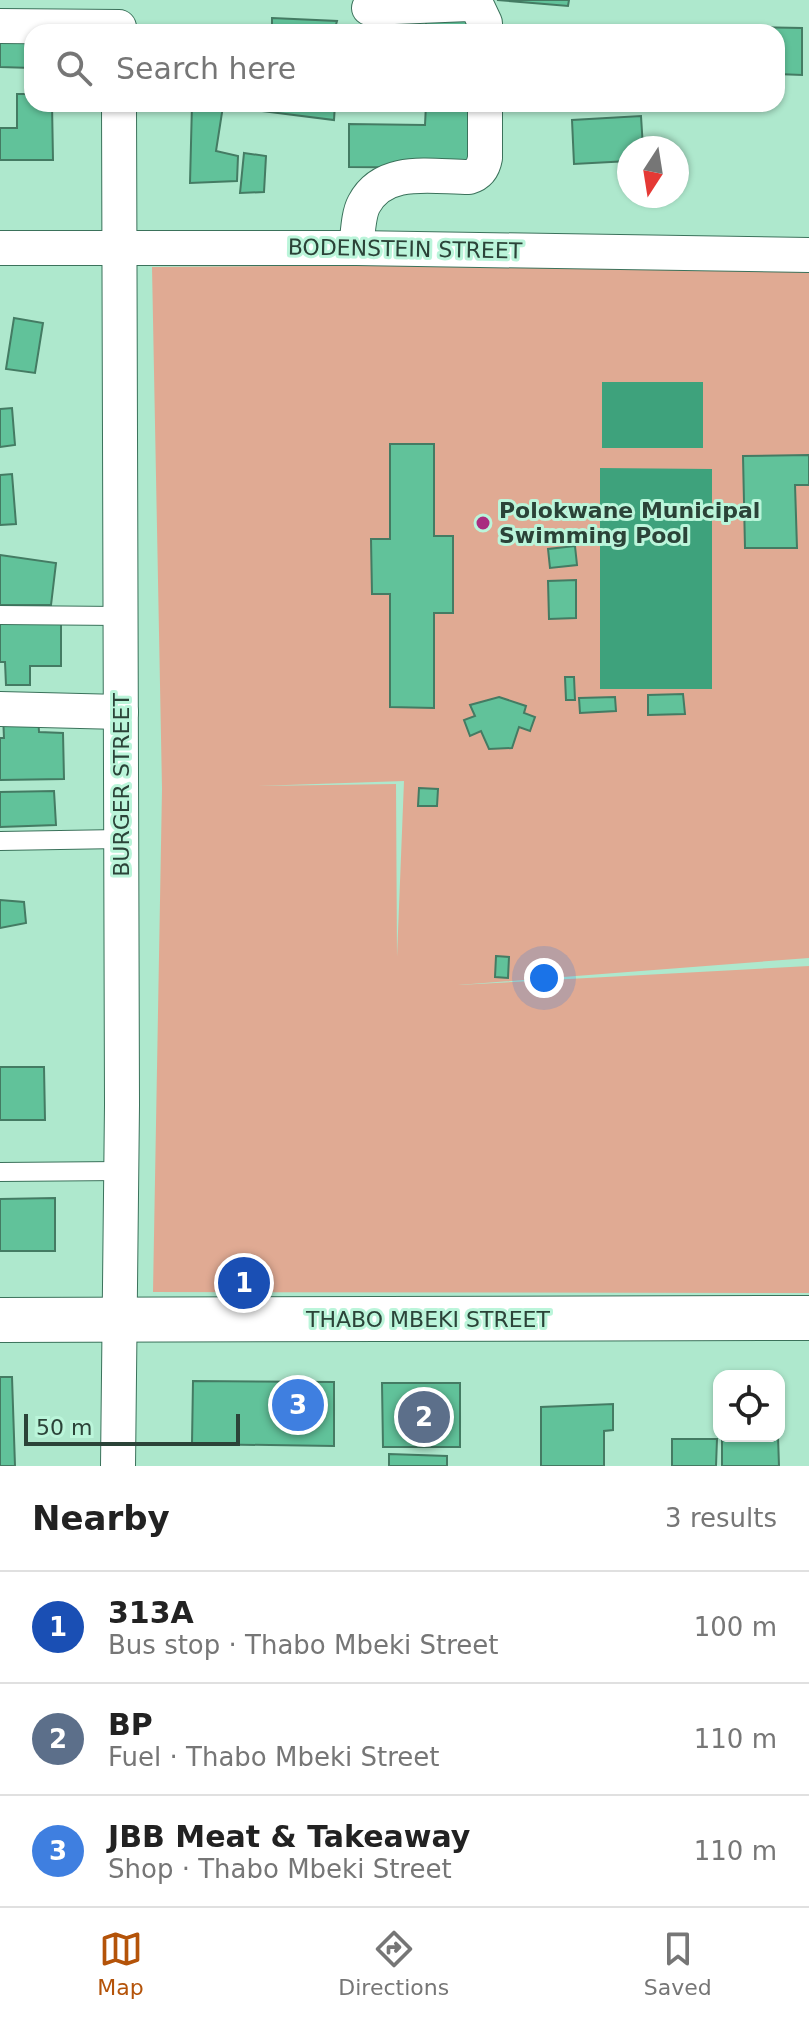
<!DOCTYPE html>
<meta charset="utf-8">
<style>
:root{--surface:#fff;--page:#f6f6f6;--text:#222;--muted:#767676;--line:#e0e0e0;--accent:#b45309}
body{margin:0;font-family:"DejaVu Sans",sans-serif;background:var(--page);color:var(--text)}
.controls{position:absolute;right:24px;bottom:24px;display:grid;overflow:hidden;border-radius:16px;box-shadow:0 2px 6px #0004}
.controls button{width:72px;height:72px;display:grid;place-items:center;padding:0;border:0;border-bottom:2px solid var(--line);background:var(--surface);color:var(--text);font:40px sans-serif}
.compass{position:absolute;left:617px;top:136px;width:72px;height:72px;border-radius:50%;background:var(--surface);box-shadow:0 2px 6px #0004;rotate:192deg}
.scale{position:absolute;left:24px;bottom:20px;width:216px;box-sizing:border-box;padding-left:8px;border:4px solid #2b4338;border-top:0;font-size:22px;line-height:28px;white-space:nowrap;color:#2b4338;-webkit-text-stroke:6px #bbf5da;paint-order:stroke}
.you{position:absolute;left:544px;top:978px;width:28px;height:28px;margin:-20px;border:6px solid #fff;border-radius:50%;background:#1a73e8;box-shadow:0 0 0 12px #1a73e833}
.badge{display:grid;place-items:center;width:52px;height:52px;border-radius:50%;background:var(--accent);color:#fff;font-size:26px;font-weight:700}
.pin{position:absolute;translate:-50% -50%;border:4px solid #fff;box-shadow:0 2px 8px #0006}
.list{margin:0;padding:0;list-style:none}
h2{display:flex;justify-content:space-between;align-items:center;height:104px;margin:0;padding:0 32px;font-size:34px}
h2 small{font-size:26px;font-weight:400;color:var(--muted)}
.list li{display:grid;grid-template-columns:52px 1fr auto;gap:24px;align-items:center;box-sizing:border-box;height:112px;padding:0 32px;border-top:2px solid var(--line)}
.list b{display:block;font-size:30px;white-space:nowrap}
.list p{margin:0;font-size:26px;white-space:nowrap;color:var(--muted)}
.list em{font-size:26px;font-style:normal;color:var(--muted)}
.icon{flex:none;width:44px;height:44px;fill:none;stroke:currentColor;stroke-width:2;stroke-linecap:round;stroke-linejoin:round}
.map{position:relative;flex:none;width:809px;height:1466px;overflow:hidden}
.search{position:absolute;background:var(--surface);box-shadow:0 2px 6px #0004;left:24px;right:24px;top:24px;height:88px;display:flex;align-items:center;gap:20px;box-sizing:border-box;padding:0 28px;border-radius:24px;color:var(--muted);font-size:30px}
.sheet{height:440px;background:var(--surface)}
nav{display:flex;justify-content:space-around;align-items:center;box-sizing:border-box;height:112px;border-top:2px solid var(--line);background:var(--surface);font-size:22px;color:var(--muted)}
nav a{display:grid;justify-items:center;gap:4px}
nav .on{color:var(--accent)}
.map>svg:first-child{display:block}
.green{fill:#e0aa93;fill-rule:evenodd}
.water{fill:#3ea27c}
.building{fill:#61c29a;stroke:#447b63;stroke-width:2}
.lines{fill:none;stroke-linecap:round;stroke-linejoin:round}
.service-casing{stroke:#3b725b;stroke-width:20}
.minor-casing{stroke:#3b725b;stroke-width:36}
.primary-casing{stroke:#3b725b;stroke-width:46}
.service{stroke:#fff;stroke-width:18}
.minor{stroke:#fff;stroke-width:34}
.primary{stroke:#fff;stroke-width:44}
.poi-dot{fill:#a92d80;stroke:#bbf5da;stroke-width:3}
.labels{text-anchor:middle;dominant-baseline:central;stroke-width:6;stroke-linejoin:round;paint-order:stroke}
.street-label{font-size:22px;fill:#2b4338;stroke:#bbf5da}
.poi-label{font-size:22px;font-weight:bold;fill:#2b4338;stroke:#bbf5da;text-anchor:start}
</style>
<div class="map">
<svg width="809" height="1466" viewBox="0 0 809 1466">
<rect width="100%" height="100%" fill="#aee8cd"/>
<!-- green -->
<path class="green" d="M809,262V958L458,985L809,966V1293L153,1292L162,789L152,267ZM404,781L397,957V958L396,784L257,786Z"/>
<!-- water -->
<g class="water">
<rect x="602" y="382" width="101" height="66"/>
<path d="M600,468L712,469V689H600Z"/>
</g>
<!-- building -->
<g class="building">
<path d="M497,0H569L568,6Z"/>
<rect x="426" y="16" width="48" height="16"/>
<path d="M272,18L337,21L334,32H272Z"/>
<path d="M663,25L802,28V75L777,74V32H663Z"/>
<path d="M0,40L32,42V68L0,67Z"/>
<path d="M17,94H32V104H52L53,160H0V128H17Z"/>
<path d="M192,104H335L334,120L223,106L216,151L238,156L237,181L190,183Z"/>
<path d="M426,104H474L473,168L349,167V124L425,125Z"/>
<path d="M641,116L643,148H629V161L574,164L572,120Z"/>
<path d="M244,153L266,156L264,192L240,193Z"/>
<path d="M14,318L43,323L35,373L6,369Z"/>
<path d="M12,408L15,445L0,447V409Z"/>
<path d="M390,444H434V536H453V613H434V708L390,707V594H372L371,539H390Z"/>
<path d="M809,455V485H795L797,548H745L743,456Z"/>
<path d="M12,474L16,524L0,525V475Z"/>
<path d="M575,546L577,565L550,568L548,549Z"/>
<path d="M0,555L56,563L51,605H0Z"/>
<path d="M576,580V618L549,619L548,581Z"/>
<path d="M0,624H61V666H30V685H6L5,662H0Z"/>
<path d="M565,677H574L575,700H566Z"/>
<path d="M683,694L685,714L648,715V695Z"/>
<path d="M499,697L526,706L524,713L535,717L530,731L519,727L512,748L489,749L481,731L470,736L464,720L475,716L470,705Z"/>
<path d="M615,697L616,711L580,713L579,698Z"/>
<path d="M3,714H38L39,732L63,733L64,779L0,780V738H4Z"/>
<path d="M419,788L438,789L437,806H418Z"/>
<path d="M54,791L56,825L0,827V792Z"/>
<path d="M0,900L24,902L26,923L0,928Z"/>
<path d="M496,956L509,957L508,978L495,977Z"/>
<path d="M0,1067H44L45,1120H0Z"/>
<path d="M55,1198V1251H0V1199Z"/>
<path d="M0,1377H12L15,1466H0Z"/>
<path d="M193,1381L334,1382V1446L192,1444Z"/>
<path d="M382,1383H460V1447H383Z"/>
<path d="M613,1404V1430L604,1431V1466H541V1407Z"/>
<path d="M722,1436H778L779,1466H722Z"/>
<path d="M672,1439H717L716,1466H672Z"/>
<path d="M389,1454L447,1456V1466H389Z"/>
</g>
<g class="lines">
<!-- service casing -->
<g class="service-casing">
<g id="service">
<path d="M0,615L120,616"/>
<path d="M0,841L120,839"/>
<path d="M0,1172L120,1171"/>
</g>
</g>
<!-- minor casing -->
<g class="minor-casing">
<g id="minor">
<path d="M369,8L469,4L477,6L485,23V32"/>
<path d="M0,26L119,27"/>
<path d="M0,248H356L809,255"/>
<path d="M356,248C358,235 358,215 364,204C384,166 432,177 469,177C479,174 483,169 485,158V104"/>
<path d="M0,709L121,712"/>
<path d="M118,1466L122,1105L119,104"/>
</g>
</g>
<!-- primary casing -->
<g class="primary-casing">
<path id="primary" d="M0,1320L809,1318"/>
</g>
<!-- service -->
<use href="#service" class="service"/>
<!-- minor -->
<use href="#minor" class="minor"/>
<!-- primary -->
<use href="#primary" class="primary"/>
</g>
<!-- markers -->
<circle class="poi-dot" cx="483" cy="523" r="8"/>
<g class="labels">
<!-- street labels -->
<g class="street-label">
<text transform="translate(405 249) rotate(1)">BODENSTEIN STREET</text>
<text transform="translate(121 785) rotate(-90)">BURGER STREET</text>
<text x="428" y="1319">THABO MBEKI STREET</text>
</g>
<!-- poi labels -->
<g class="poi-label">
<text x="499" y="510">Polokwane Municipal<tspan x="499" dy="25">Swimming Pool</tspan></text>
</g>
</g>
</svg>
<div class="controls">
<button><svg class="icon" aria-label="locate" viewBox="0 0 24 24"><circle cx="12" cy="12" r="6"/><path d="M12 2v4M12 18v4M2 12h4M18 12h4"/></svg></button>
</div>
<svg class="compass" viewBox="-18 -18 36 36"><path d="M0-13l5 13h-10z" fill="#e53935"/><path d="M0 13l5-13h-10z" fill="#767676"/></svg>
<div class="scale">50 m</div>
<div class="you"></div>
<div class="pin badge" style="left:244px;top:1283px;background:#1a4fb4">1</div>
<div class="pin badge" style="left:424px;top:1417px;background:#5c6f8a">2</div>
<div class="pin badge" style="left:298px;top:1405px;background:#3f7fe0">3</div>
<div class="search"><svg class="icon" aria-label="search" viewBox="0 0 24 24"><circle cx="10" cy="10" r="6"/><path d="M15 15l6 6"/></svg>Search here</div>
</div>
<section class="sheet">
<h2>Nearby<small>3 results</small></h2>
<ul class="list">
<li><span class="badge" style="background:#1a4fb4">1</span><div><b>313A</b><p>Bus stop · Thabo Mbeki Street</p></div><em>100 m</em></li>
<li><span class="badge" style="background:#5c6f8a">2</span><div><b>BP</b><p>Fuel · Thabo Mbeki Street</p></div><em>110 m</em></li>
<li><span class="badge" style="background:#3f7fe0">3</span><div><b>JBB Meat &amp; Takeaway</b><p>Shop · Thabo Mbeki Street</p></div><em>110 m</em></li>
</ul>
</section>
<nav>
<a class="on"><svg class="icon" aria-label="map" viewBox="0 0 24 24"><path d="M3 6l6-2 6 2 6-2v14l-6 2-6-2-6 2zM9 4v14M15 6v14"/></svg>Map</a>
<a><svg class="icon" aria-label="directions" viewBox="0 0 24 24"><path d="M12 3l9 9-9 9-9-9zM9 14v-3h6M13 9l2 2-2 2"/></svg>Directions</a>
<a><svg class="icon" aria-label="saved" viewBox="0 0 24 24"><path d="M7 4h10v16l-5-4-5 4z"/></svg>Saved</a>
</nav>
